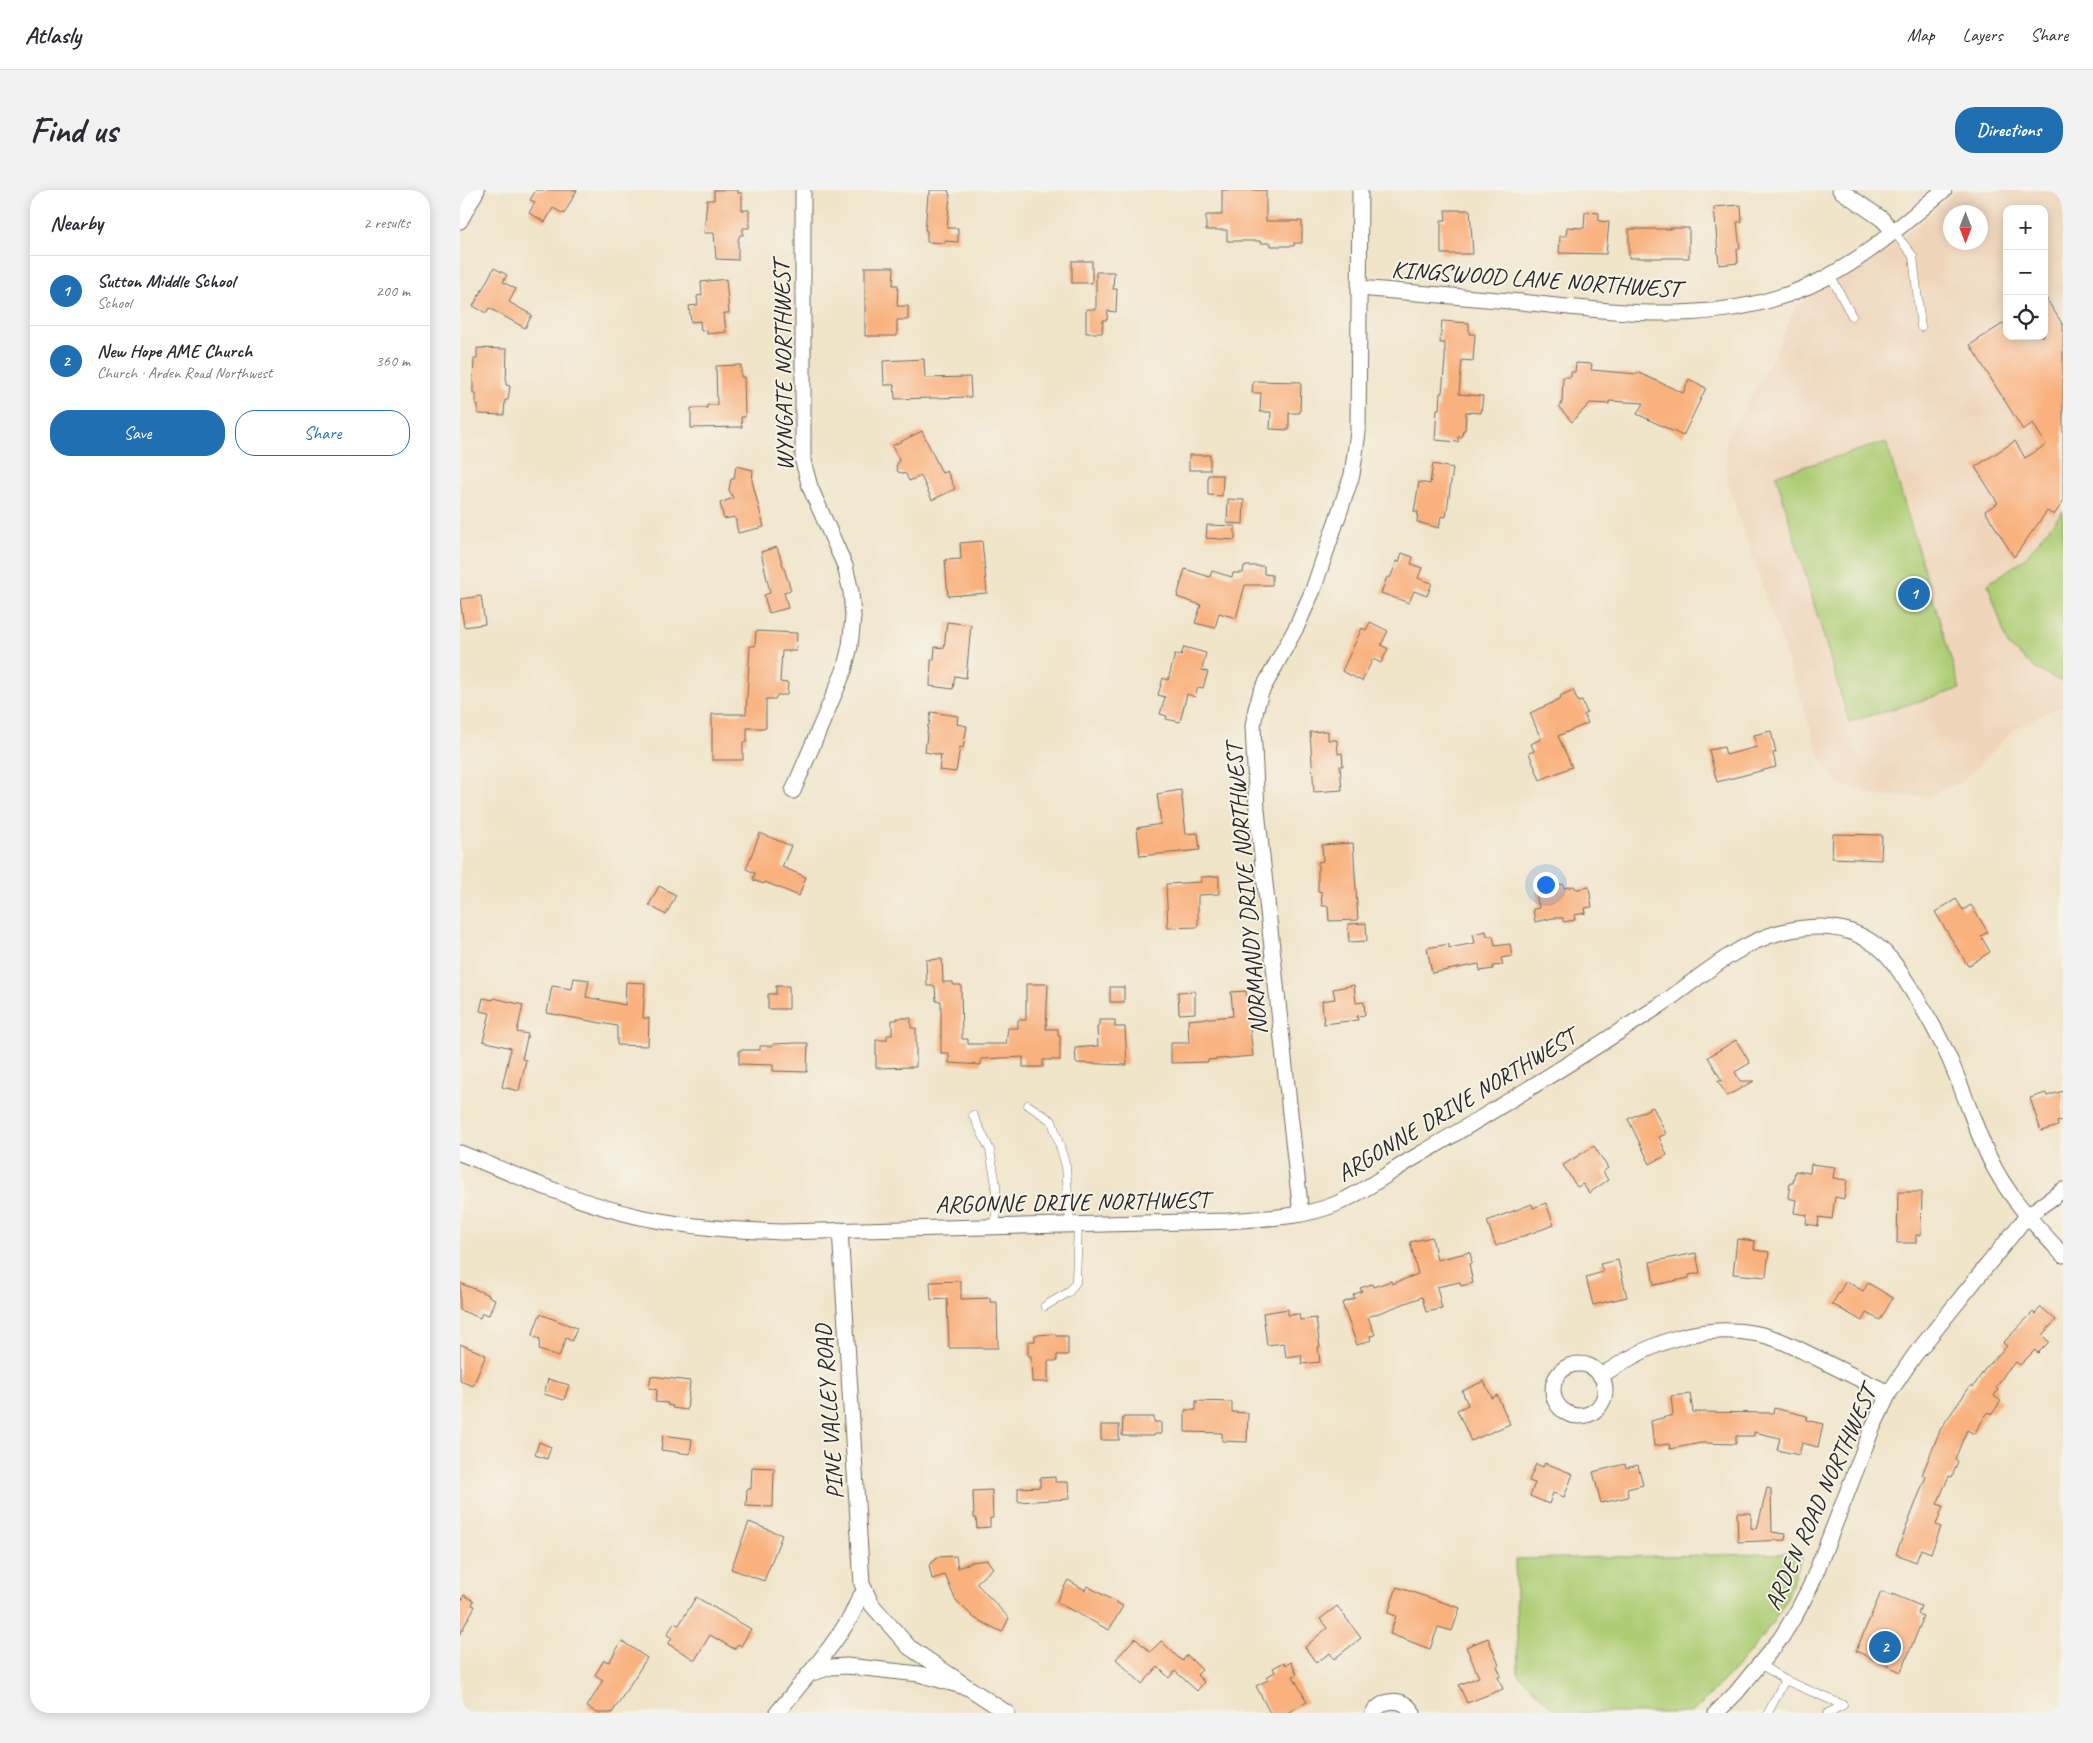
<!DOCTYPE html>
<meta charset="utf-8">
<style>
:root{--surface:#fff;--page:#f2f2f3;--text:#2b2b33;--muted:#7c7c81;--line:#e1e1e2;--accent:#1f6fb2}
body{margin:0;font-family:Caveat,sans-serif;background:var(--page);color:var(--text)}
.controls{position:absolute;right:15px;top:15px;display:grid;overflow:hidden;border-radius:10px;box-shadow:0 2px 12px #0003}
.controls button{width:45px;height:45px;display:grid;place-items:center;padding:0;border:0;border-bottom:1px solid var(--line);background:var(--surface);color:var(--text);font:25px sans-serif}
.compass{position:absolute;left:1483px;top:15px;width:45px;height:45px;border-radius:50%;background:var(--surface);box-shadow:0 2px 12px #0003;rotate:180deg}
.you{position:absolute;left:1085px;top:694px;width:18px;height:18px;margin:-12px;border:4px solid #fff;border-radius:50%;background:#1a73e8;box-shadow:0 0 0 8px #1a73e833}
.badge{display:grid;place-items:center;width:32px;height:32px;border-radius:50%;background:var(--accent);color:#fff;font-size:16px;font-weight:700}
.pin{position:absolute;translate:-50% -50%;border:2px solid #fff;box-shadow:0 1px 5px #0006}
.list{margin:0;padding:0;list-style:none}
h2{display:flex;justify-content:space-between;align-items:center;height:65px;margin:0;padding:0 20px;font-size:21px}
h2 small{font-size:16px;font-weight:400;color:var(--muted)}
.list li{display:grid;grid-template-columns:32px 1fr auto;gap:15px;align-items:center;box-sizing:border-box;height:70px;padding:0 20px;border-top:1px solid var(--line)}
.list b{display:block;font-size:19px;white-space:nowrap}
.list p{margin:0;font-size:16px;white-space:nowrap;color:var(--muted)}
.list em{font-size:16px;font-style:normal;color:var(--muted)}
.actions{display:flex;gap:10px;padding:15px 20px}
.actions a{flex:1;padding:11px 0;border:1px solid var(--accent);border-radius:20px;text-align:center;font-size:18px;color:var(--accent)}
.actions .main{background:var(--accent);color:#fff}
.icon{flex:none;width:28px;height:28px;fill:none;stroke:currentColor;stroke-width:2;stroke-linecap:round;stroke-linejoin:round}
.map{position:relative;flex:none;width:1603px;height:1523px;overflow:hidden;border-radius:20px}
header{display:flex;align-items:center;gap:30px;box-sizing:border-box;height:70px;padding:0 25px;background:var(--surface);border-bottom:1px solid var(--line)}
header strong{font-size:24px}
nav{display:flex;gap:28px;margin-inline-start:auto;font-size:18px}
.intro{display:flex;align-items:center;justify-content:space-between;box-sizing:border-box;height:120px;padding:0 30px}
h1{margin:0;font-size:35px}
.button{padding:12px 22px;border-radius:20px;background:var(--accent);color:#fff;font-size:18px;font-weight:700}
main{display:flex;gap:30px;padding:0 30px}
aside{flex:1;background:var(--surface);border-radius:20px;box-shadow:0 2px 12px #0003}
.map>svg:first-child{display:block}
.built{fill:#efd6bb;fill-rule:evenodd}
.green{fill:#adcd75;stroke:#6c7c50}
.building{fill:#f9b17e}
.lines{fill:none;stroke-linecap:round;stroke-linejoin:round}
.service-casing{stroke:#706c62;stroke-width:9}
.minor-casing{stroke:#706c62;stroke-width:17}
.service{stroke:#fff;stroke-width:8}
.minor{stroke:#fff;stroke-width:15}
.labels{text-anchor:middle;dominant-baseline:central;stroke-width:4;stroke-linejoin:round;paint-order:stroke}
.street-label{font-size:24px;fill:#2b2b2b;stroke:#f7f3e8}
</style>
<header>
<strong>Atlasly</strong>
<nav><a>Map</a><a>Layers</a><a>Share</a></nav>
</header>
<div class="intro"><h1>Find us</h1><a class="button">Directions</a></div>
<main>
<aside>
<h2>Nearby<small>2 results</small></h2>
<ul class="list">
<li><span class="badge">1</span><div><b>Sutton Middle School</b><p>School</p></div><em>200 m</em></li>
<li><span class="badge">2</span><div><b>New Hope AME Church</b><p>Church · Arden Road Northwest</p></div><em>360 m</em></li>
</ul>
<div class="actions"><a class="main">Save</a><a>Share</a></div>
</aside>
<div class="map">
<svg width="1603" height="1523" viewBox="0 0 1603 1523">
<rect width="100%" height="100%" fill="#f7f3e8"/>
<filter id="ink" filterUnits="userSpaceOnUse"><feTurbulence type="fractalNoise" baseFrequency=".02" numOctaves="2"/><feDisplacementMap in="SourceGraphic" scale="10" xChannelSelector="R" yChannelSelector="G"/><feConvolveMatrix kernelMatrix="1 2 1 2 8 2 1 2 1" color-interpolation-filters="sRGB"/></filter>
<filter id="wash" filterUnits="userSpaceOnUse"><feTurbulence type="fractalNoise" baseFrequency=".0096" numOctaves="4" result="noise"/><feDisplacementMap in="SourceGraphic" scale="20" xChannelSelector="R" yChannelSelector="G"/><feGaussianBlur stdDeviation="1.12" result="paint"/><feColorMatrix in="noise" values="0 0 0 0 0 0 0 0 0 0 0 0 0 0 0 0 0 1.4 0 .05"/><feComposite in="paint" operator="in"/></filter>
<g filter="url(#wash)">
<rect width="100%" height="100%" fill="#f0e4c9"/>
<!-- built -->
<path class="built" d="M1497,0H1603V518H1596L1556,538L1501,592L1470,606H1418L1379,594L1360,566L1266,289V249L1310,173L1336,116L1459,34ZM1547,19H1584V146H1547ZM1490,22H1520V52H1490Z"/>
<!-- green -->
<g class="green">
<path d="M1426,252L1500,499L1389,532L1316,285Z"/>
<path d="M1603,321V492L1576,479L1548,455L1528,394L1564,369Z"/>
<path d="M1343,1363C1337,1379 1332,1398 1324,1414C1301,1455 1265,1490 1232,1523H1098L1058,1484L1055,1369Z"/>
</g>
<g id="blocks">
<!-- building -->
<g class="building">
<path d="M76,0H117L104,24L93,18L85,32L69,23L75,12L70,10Z"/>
<path d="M254,0H278V3H282V20H289V38H283V45H280L278,50V70L256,69L254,43H244L247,10H254Z"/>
<path d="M470,0H488L490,6L487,38H498V52L485,51V53L467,52V41L465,40L468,5H470Z"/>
<path d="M762,0H806V31H842V53H834V56H811V53H800V51H767V40H746V25H762Z"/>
<path d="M1281,15L1282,32H1277L1280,59H1277L1278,73L1259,75L1254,17Z"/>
<path d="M985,20H1010L1013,64H981V30H986Z"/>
<path d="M1125,22L1139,23V31L1149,32L1146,64L1099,63L1100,46H1106L1107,37L1124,38Z"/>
<path d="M1210,38H1229V68H1169V39H1210Z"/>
<rect x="612" y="71" width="20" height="22"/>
<path d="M405,77H434L433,95H438L437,116H448V130H437V146H405Z"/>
<path d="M34,78L47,85L43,92L56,99L49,112L72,125L65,138L29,118L26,123L13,116Z"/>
<path d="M636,82H654L653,99H657L656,122L648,121L647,130H643L642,143H626V119H636Z"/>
<path d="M266,89L269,123H264L266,142L247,144V140L241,141L240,131L231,132L229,116L238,115L237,106L242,105L241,92Z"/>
<path d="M1584,105L1603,135V312L1594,325L1587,321L1554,367L1525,321L1538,313L1515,277L1555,251L1565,268L1586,255L1573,233L1563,240L1510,155L1547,131V146H1584Z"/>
<path d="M982,131L1009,133V144H1015L1013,171L1002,170L999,204L1023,206L1021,223L1006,222L1005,240H1003L1002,247H998V252L975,250L977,219H979L980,203H982L985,169V153H980Z"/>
<path d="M17,158L47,159L46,195L50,196L48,210H45L44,225L18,224V215H16V203H13V192L14,169H17Z"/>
<path d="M464,169L465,188L510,187L511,207L435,209L434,195H424L423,171Z"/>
<path d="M1116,173L1132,174L1131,180L1177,184V182L1223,203L1229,189L1246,198L1223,246L1177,224L1183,213L1149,211V214L1130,213L1112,232L1099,217L1102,213L1103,187H1111V182H1115Z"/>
<path d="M281,175V187H284L285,227H281L282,237L231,238V218H247V215H257L256,176Z"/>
<path d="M793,191L841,192L840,223H829V240L810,239L811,222H800L801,203H792Z"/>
<path d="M462,241L482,283L487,281L495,299L472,310L461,286L449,291L446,284L438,282L436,277L439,270L432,256Z"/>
<rect x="729" y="265" width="21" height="15"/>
<path d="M973,274L993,278L986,327L981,326L979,338L957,332L958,322H954L959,292L970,294Z"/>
<path d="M276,276L293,280L292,291L304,337L278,343L275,327L264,329L260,313L273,308L269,300L271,289H274Z"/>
<path d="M748,285H763L762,306L748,305Z"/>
<path d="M768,309L784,310L783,334L767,333Z"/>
<path d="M747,335L775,336V350L746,348Z"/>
<path d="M522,351L527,403L488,406L485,370L501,369L500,353Z"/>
<path d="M317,357L331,400L324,402L328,418L309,423L304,405L310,403L301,362Z"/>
<path d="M942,363L953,367L951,374L962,378L958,388L972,393L967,406L954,401L949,413L921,403L927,387L930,388L937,371L939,372Z"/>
<path d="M784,376H804V384L812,385V395H785L776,428L759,423L755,438L735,433L741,415L717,407L725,379L750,387L752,381L772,387L773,383H783Z"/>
<path d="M21,406L25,434L4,437L0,409Z"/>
<path d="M487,432L511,435L506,488L495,486L493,499L470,496L471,470H474L475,457L484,458Z"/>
<path d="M910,432L928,441L921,455L928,459L921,473L913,469L902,491L882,481L902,438L906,440Z"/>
<path d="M296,441L337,443L336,461H322L320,492L328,493L327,505H317L315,509H306V538H287V552H283V570H252V524H286L290,456H295Z"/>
<path d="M724,457L746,463L742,480L748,482L743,498L738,497L735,507L727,504L720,532L706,529L707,526L700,524L705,507L698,505L703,488L708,490L715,464L721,465Z"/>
<path d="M1113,500L1118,512L1122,511L1127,523L1124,525L1128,533L1098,546L1112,577L1080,590L1069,563L1074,561L1071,554L1081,549L1070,523L1101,509L1100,506Z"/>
<path d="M471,522L498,526L497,534L507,536L503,558L500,557L496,582L479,580L481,565L465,562L468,535H469Z"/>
<path d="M868,541V550H877L878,564L882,563L883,576H880L882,600L854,602L850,542Z"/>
<path d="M1311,541L1316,562L1313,563L1316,577L1257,592L1249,560L1264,557L1266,565L1297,557L1294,545Z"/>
<path d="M721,600L726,644L738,643L740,660L680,666L677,638L701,634L697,604Z"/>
<path d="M300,643L331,656L322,677L346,687L339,706L305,692L304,694L293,690L295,683L286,679Z"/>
<path d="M1373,644L1422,645L1421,670L1372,668Z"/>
<path d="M893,653L898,730L869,731L868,716H862L861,701L858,702V672L863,671L862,655Z"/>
<path d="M759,686V704L738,705V737L708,738L706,694L741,692V687Z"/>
<path d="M1103,694L1104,698L1114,696L1115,698L1118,699L1129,697L1132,717L1125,718L1126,723L1114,725L1115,730L1103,732V728H1093L1075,732L1073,719L1079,718L1076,702L1087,700L1086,697Z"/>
<path d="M199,696L216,705L206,725L189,715Z"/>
<path d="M1496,709L1503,720L1511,715L1528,742L1521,746L1530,762L1508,776L1475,722Z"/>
<path d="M906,733L907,751L889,752L888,734Z"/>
<path d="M1026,741L1027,746H1033L1035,756L1050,754L1052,766L1041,768L1043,775L1033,776V779L1020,781L1019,774L972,783L967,758L989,754V758L1015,753L1013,744Z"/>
<path d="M482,769L483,792H493V795H501L502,849H508V854H546L548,838H558V830H566V794H588L586,839H598V846H600V870H583V877H563V867L521,869V875L489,873V863H481V811H476L475,796H467L466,770Z"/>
<path d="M114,788L129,790L126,807L165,815L166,792L185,793L183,828H189L188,856L157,855V836L87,823L92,796L112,799Z"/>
<path d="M894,795L896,813L904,812L905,825L897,826L898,830L864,834L862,811L875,809L873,799Z"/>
<path d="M316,796H329V819H308V804H316Z"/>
<rect x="650" y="797" width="14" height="15"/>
<path d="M735,801V823L719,824L718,802Z"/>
<path d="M786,801L793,866L748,870V872L711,873V853H729L728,830L773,826L771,802Z"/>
<path d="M23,808L33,810L34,808L63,815L57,842L68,844L62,869L66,870L59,901L42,897L51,858L23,851L30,823L20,821Z"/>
<path d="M437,828H451V838H456V877L416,878V850H427V845H432V830H437Z"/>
<path d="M639,830H655V837H665L667,875L616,873L615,858L638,856L637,837H639Z"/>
<path d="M1276,850L1290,873L1275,882L1280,891H1294L1267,906L1258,891H1262L1248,867Z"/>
<path d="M335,853H348L347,882L313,881V875L279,874V860H300V856H313V854Z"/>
<path d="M1603,901V930L1597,932L1598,936L1581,941L1570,908L1586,903L1587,906Z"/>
<path d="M1193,917L1206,944L1199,947L1207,965L1190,974L1168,929Z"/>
<path d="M1134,956L1148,978L1143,982L1148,990L1129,1003L1123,994L1117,997L1103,975Z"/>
<path d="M1351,974L1375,977L1373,988L1387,990L1384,1009L1375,1007L1372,1029L1359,1027L1358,1036L1346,1034L1347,1025L1334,1023L1336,1010L1328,1008L1330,993H1333L1335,981L1350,983Z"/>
<path d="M1438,1002H1462L1461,1045H1456V1053H1437Z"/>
<path d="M1086,1013L1094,1035L1036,1056L1027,1031L1072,1014L1073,1018Z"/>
<path d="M972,1047L977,1070L1010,1062L1012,1073L1009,1074L1013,1093L1001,1096L1000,1092L977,1097L982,1119L966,1122L962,1107L908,1127L915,1145L910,1146L911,1150L897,1155L882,1113L895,1108L893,1105L902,1101L900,1098L912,1094L913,1097L931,1091L932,1094L958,1084L950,1052Z"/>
<path d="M1277,1049L1295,1051L1294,1060L1309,1062L1306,1087L1273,1084Z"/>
<path d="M1236,1063L1240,1083L1229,1085V1088L1194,1095L1190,1072Z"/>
<path d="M1158,1070L1167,1107L1133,1115L1126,1087L1143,1082L1140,1074Z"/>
<path d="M501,1091V1109L530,1108V1112H537L538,1158H489L487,1109L471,1110L470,1092Z"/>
<path d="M1386,1091L1403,1101L1408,1093L1433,1108L1420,1130L1406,1123L1402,1131L1372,1114Z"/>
<path d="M0,1093L29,1105L28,1106L35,1109L29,1125L22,1123L20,1128L0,1120Z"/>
<path d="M1581,1117L1596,1130L1582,1145L1589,1152L1578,1163L1575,1160L1560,1175L1556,1172L1546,1182L1536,1198L1538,1200L1534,1206L1541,1211L1532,1224L1528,1222L1514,1244L1507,1240L1495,1269L1498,1271L1492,1287L1489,1286L1477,1314L1483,1316L1476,1335L1481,1337L1471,1363L1461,1359L1456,1372L1436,1364L1466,1286L1462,1285L1481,1238L1511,1195L1513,1197L1525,1179L1547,1156L1543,1153L1573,1122L1575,1124Z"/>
<path d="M828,1119V1125L839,1124L840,1130L856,1128L860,1157H858L860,1172L842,1174L841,1165L826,1167L824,1153L807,1155L803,1123Z"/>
<path d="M80,1124L117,1138L112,1151L106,1148L99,1167L79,1160L80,1149L72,1146Z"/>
<path d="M596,1144V1146H608V1165H597V1171H588V1192H572L571,1166H568V1151H575V1145Z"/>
<path d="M0,1154L26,1165L13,1196L0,1191Z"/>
<path d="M191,1186L230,1191L227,1220L212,1218L213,1216L207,1215L208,1213L195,1212L197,1200L189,1198Z"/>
<path d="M88,1189L109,1195L104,1210L84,1204Z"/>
<path d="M1024,1191L1032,1208L1037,1205L1050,1234L1011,1251L997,1220L1008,1215L1002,1201Z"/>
<path d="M1230,1204L1233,1222L1313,1223L1314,1218L1347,1226L1346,1230L1363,1234L1358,1257L1342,1253L1339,1265L1317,1260L1320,1248L1294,1242V1246H1276V1254L1241,1253L1210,1259L1209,1254L1194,1256L1191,1231L1213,1225L1211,1206Z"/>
<path d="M736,1211L772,1212V1222L788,1223L787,1252L762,1251V1243L725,1242V1220H736Z"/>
<path d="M663,1227H694V1232H701V1244H694V1246H662Z"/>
<rect x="641" y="1235" width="18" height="15"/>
<path d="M203,1245L232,1249L230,1264L201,1260Z"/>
<path d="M79,1252L91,1257L87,1269L75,1265Z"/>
<path d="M1085,1273L1113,1284L1104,1307L1093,1303L1089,1314L1070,1306L1075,1293L1069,1291L1076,1274L1083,1277Z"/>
<path d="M1165,1274L1166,1278L1178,1275L1183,1295L1167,1299L1168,1307L1141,1313L1133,1282Z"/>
<path d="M292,1277L314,1278L313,1317L286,1316L287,1299H291Z"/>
<path d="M595,1287V1292H608L609,1309L558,1312V1298L580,1297V1288Z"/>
<path d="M1307,1298L1311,1299L1312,1342L1326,1344L1325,1350L1278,1352L1277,1323H1291V1338L1297,1339Z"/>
<path d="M532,1300L533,1328H530V1337L517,1338L516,1328H514L513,1301Z"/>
<path d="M289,1332L322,1345L304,1391L271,1379Z"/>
<path d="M496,1366L498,1378L512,1372L527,1370L533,1378L516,1393L549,1428L542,1442L514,1428L495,1409L485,1385L472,1389L469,1375L478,1367Z"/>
<path d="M608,1390L625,1400L627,1396L663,1416L649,1440L596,1412Z"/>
<path d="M937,1397L1000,1418L992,1441L978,1437L970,1459L930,1444L936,1426L928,1423Z"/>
<path d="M1421,1402L1432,1406V1404L1461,1416L1458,1424L1463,1426L1461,1431H1462L1441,1482L1396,1461Z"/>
<path d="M4,1405L14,1411L12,1415L15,1416L0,1444V1409L2,1410Z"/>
<path d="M236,1407L291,1439L281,1456L278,1454L274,1459L250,1445L235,1470L208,1454L212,1448L207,1445L214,1433L219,1435Z"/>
<path d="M877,1416L901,1448L874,1469L870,1463L856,1473L845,1457L867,1438L860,1429Z"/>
<path d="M675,1448L690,1462L701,1451L722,1471L727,1465L742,1480L737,1485L744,1492L737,1501L715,1481L709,1488L698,1477L682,1494L656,1469Z"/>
<path d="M1028,1448L1039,1475L1037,1476L1041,1486L1038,1487L1043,1499L1007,1513L999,1495L1019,1487L1006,1457Z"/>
<path d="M162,1451L187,1468L152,1523H137L127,1517L143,1490L135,1485L144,1470L149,1472Z"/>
<path d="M824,1472L826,1475L831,1472L837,1484L833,1486L847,1512L827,1523H810L796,1496L808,1490L806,1487L815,1482L813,1478Z"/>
</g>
</g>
</g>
<g filter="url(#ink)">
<use href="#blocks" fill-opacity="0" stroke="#706c62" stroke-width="1"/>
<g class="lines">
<!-- service casing -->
<g class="service-casing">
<g id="service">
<path d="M1434,42L1453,66L1461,137"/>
<path d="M1370,85L1392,126"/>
<path d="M568,915L592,931L606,976L610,1035"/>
<path d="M513,925L530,960L536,995V1036"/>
<path d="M585,1116L609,1102L616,1092L618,1034"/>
<path d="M1300,1474L1325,1490L1308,1523"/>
<path d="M1325,1490L1383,1515L1368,1523"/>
</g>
</g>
<!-- minor casing -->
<g class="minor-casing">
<g id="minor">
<path d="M1380,0L1422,29L1434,42"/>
<path d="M0,31L17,0"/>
<path d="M899,98C953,103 1007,107 1061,112C1157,122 1257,137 1349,96C1400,73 1441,36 1484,0"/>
<path d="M333,601L384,481L390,456L393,427L391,402L385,376L350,297L343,271V0"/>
<path d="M0,963C59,986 118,1013 180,1027C227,1037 273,1040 321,1042L768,1031C803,1028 843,1028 876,1014C906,1001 929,982 957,966C1038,919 1117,869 1196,818C1233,793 1276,754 1318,743C1353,734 1388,733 1417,756C1432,767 1441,784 1451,799C1469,827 1485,856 1497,887C1510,918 1519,950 1535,979C1553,1012 1578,1038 1603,1065"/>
<path d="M841,1024L797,620L793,536L796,519L801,502L837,436L853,400L892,285L898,242L900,0"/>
<path d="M380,1040L402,1394L412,1415L449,1457L509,1498"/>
<circle cx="1119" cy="1200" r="26"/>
<path d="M1141,1186C1188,1154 1239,1132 1298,1144C1319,1148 1338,1159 1357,1168C1381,1180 1405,1192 1429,1203"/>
<path d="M349,1484L371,1477L387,1476L459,1484L509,1498L547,1523"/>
<path d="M317,1523C342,1492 369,1462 390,1428C395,1420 398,1406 405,1402"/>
<path d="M913,1523C924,1508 943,1507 953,1523"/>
<path d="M1256,1523L1276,1503L1321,1448L1337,1422L1351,1395L1412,1239L1429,1203L1454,1166L1567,1026L1603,1000"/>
</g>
</g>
<!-- service -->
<use href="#service" class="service"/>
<!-- minor -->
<use href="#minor" class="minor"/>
</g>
</g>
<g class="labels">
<!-- street labels -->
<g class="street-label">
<text transform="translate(1076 89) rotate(4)">KINGSWOOD LANE NORTHWEST</text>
<text transform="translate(323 176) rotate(-91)">WYNGATE NORTHWEST</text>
<text transform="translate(786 699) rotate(-95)">NORMANDY DRIVE NORTHWEST</text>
<text transform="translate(996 915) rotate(-31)">ARGONNE DRIVE NORTHWEST</text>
<text transform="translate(612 1012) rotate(-1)">ARGONNE DRIVE NORTHWEST</text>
<text transform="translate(369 1222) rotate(-94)">PINE VALLEY ROAD</text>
<text transform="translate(1360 1308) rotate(-66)">ARDEN ROAD NORTHWEST</text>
</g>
</g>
</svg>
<div class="controls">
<button>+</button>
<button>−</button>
<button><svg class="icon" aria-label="locate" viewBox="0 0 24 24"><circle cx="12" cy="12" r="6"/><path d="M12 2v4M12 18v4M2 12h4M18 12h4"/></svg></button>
</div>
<svg class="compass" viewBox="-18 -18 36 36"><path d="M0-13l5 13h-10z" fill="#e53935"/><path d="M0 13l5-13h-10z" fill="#7c7c81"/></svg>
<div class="you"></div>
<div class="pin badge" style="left:1454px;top:404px">1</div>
<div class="pin badge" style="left:1425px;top:1457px">2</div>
</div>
</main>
